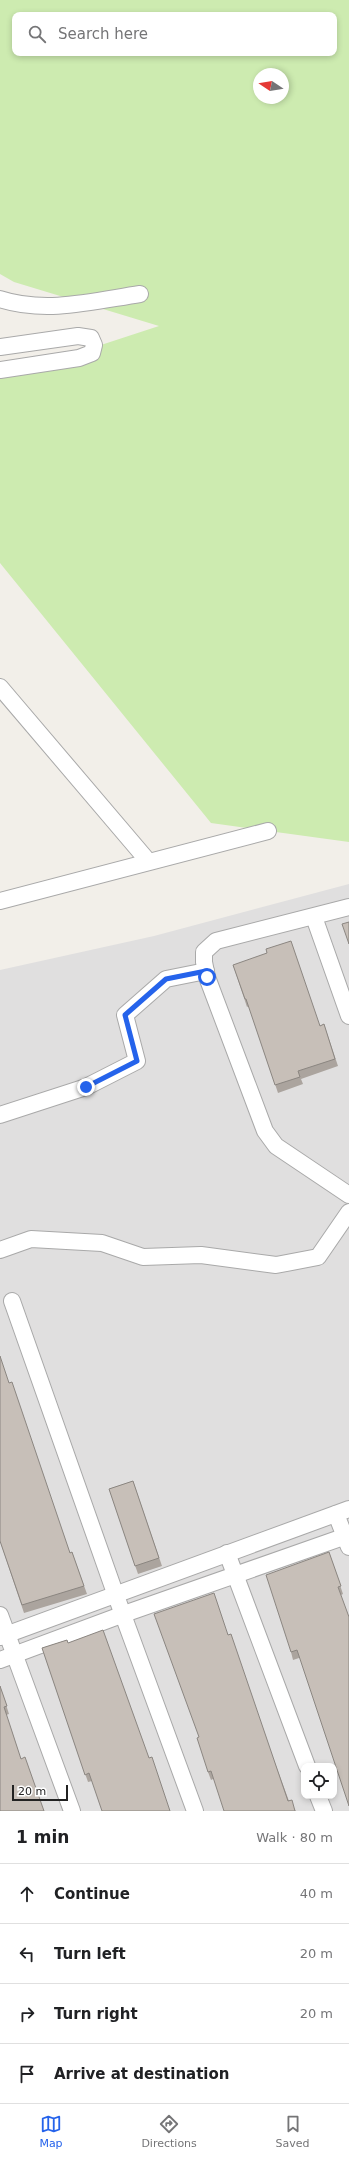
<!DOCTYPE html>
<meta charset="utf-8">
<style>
:root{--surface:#fff;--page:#f6f6f6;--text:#202124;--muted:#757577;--line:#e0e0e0;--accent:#2563eb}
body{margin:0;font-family:"DejaVu Sans",sans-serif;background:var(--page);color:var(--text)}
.controls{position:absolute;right:12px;bottom:12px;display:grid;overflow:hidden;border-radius:8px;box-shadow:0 2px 6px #0003}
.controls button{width:36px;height:36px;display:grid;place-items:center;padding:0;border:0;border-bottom:1px solid var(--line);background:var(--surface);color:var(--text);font:20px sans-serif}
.compass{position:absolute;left:253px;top:68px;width:36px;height:36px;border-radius:50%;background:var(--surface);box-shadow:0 2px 6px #0003;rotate:282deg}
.scale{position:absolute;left:12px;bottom:10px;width:56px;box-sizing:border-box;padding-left:4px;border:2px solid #222;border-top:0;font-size:11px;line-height:14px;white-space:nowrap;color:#222;-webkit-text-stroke:3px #fff;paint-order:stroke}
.stop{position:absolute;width:12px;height:12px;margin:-9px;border:3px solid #2563eb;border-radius:50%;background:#fff}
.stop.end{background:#2563eb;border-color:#fff;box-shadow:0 1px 4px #0008}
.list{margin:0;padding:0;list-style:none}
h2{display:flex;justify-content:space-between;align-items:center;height:52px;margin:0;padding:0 16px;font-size:17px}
h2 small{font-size:13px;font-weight:400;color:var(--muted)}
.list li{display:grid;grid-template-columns:26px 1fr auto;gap:12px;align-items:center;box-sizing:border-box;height:60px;padding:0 16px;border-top:1px solid var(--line)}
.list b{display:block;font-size:15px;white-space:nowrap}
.list em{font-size:13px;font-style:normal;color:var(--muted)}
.icon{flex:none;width:22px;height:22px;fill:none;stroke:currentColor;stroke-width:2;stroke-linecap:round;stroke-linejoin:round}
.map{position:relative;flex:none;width:349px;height:1811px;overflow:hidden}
.search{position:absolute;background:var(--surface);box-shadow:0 2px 6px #0003;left:12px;right:12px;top:12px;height:44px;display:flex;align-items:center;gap:10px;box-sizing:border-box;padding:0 14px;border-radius:8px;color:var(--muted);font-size:15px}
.sheet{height:292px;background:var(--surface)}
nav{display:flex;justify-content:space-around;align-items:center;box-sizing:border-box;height:56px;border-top:1px solid var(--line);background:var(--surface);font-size:11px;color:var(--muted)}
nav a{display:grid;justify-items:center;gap:2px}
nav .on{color:var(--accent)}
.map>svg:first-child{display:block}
.residential{fill:#e0dfdf;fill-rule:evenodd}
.grass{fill:#cdebb0;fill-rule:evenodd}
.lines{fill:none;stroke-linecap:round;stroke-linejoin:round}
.street-casing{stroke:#a9a9a9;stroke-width:18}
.street{stroke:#fff;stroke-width:16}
.wall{fill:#aba49e}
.building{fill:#c7bfb8;stroke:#8b8681}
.route{stroke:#2563eb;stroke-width:5}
</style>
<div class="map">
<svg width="349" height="1811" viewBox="0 0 349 1811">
<rect width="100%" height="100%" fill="#f2efe9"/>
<!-- residential -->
<path class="residential" d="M349,884V1811H0V970L154,936ZM304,1766H334V1796H304Z"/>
<!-- grass -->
<path class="grass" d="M0,0H349V842L211,823L0,563V378L159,326L14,282L0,274ZM15,15H334V53H15ZM259,74H283V98H259Z"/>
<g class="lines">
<!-- street casing -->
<g class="street-casing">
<g id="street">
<path d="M0,299C46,314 94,301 140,294"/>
<path d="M0,347L78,336L91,338L94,345L92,353L79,358L0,370"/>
<path d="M0,687L148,861"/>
<path d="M0,901L268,831"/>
<path d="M349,907L216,941L204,952V962L207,977L265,1131L276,1146L349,1195"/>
<path d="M314,917L349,1016"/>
<path d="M0,1115L86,1087L137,1061L125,1015L166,979L206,971"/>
<path d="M0,1250L31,1239L102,1243L143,1257L201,1255L276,1265L318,1257L349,1212"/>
<path d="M12,1301L115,1593L195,1811"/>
<path d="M336,1514L349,1547"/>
<path d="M227,1553L307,1766"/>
<path d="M0,1615L72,1811"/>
<path d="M0,1637L349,1509"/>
<path d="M0,1660L124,1614L349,1535"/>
<path d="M318,1796L324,1811"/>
</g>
</g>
<!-- street -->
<use href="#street" class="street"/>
</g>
<!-- wall -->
<g class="wall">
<path d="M233,965L320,1026L324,1024L338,1066L301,1079L303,1084L278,1093L249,1006L247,1007Z"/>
<path d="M9,1383L70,1553L72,1552L87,1594L24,1613L0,1541Z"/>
<path d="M133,1481L162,1566L138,1574L109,1489Z"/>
<path d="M329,1552L343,1594L341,1595L299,1658L293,1660L291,1652Z"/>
<path d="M228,1635L289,1801L296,1811L213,1779L211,1780L208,1772L199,1737Z"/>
<path d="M67,1640L92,1781L88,1782L42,1648Z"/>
<path d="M0,1686L9,1714L6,1715L0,1811Z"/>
</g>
<!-- building -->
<g class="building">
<path d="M349,922V944L342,924Z"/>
<path d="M291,941L320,1026L324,1024L335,1059L298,1071L300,1077L275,1085L246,999H245L233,965L267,953L266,949Z"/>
<path d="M0,1356L9,1383L12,1382L70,1553L72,1552L84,1586L22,1605L0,1541Z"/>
<path d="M133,1481L159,1558L135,1566L109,1489Z"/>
<path d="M329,1552L341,1586L338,1587L349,1617V1806L297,1650L291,1652L266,1575Z"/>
<path d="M214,1593L228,1635L231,1634L288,1801L292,1800L295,1811H224L211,1771L208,1772L197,1738L199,1737L154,1614Z"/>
<path d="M103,1630L149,1758L152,1757L170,1811H102L89,1773L85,1775L42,1648L67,1640L68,1643Z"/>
<path d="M0,1686L7,1706L4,1707L21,1759L25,1757L44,1811H0Z"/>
</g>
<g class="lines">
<!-- route -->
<path class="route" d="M86,1087L137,1061L125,1015L166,979L206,971L207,977"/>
</g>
</svg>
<div class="controls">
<button><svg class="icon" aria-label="locate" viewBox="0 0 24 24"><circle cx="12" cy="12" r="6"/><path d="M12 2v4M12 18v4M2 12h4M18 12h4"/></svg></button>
</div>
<svg class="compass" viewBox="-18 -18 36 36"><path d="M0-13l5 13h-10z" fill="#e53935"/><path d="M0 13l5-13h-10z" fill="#757577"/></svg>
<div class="scale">20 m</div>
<div class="stop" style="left:207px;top:977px"></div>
<div class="stop end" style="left:86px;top:1087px"></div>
<div class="search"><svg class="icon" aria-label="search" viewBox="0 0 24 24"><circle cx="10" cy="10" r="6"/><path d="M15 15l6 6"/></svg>Search here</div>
</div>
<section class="sheet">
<h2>1 min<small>Walk · 80 m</small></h2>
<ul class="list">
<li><svg class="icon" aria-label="ahead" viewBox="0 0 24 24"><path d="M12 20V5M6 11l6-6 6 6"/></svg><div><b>Continue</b></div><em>40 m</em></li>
<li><svg class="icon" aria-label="left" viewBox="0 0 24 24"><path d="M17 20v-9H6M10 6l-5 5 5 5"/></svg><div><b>Turn left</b></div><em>20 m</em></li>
<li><svg class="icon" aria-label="right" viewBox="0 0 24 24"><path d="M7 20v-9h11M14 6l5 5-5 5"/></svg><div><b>Turn right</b></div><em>20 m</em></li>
<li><svg class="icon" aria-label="arrive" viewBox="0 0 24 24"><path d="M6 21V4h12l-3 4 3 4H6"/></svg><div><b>Arrive at destination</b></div></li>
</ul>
</section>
<nav>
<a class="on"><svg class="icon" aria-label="map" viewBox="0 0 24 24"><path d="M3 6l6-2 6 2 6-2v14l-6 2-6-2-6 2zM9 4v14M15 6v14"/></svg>Map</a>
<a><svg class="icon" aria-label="directions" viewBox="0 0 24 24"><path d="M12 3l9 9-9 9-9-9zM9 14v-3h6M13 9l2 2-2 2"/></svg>Directions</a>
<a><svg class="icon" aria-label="saved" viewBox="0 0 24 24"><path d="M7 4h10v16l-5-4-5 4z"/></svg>Saved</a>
</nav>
